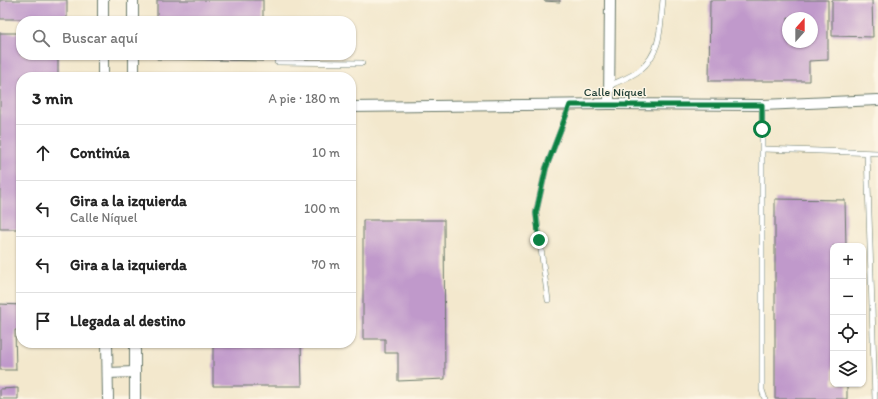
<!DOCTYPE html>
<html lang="es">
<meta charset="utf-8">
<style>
:root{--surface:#fff;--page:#f2f2f2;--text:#222;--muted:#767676;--line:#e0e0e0}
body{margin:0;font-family:Itim,sans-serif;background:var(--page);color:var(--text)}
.controls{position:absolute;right:12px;bottom:12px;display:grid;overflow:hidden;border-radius:8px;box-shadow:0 1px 3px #0004}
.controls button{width:36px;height:36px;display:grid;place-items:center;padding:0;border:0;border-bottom:1px solid var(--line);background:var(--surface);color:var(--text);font:20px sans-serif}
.compass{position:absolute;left:782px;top:12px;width:36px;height:36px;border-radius:50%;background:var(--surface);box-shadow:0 1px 3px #0004;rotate:21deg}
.stop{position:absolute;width:12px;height:12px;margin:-9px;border:3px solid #0b8043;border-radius:50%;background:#fff}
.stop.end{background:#0b8043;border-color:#fff;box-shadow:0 1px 4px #0008}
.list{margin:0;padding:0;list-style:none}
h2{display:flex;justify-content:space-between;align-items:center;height:52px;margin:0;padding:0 16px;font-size:17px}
h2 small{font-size:13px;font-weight:400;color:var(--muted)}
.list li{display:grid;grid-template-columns:26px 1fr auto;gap:12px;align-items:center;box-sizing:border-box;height:56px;padding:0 16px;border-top:1px solid var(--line)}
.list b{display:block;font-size:15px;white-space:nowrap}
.list p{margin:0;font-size:13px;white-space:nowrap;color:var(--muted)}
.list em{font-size:13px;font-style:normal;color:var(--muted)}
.icon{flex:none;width:22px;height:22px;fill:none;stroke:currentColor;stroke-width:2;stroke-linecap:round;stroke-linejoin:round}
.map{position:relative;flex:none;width:878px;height:399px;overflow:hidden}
.search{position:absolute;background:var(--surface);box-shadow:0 1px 3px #0004;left:16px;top:16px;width:340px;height:44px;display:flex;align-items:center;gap:10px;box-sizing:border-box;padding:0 14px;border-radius:16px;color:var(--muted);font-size:15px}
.panel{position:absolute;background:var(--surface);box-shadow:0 1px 3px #0004;left:16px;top:72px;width:340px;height:276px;border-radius:16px}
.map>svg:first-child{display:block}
.building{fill:#c099cb;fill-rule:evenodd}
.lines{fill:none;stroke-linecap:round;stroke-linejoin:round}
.lane-casing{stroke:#69796a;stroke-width:6}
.street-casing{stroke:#69796a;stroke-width:12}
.lane{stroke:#fff;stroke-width:5}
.street{stroke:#fff;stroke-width:10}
.route{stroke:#0b8043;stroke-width:5}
.labels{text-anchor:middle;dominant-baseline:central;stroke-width:3;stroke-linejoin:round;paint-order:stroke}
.street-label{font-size:12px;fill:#1f3d34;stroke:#fcf5e5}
</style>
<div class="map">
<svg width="878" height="399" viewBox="0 0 878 399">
<rect width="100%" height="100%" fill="#fcf5e5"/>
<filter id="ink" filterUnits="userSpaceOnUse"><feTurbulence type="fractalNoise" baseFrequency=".025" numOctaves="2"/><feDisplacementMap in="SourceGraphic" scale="8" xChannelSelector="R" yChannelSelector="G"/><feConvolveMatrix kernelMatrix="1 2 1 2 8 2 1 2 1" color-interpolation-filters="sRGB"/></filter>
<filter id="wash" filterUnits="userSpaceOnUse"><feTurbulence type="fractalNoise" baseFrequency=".012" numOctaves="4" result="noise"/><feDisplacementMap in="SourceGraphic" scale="16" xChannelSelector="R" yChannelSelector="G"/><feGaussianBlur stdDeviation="0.9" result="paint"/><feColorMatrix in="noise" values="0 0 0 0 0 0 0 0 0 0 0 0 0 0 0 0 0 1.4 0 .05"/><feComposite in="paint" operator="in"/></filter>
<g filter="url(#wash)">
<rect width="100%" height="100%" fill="#f3e8cd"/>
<g id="blocks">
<!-- building -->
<g class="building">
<rect x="0" y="0" width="67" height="19"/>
<rect x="157" y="0" width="106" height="21"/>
<path d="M544,0H560V2L544,1Z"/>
<path d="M710,0H828V60L809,61V81H709ZM788,18H812V42H788Z"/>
<path d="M832,0H872L873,37L832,36Z"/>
<path d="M0,33H21V55H58V77H21V229H0Z"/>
<path d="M157,55H263V61L157,59Z"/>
<path d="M775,199L845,200L846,246H833V384H847V399H775Z"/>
<path d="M363,220H444L445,379L398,381V353H385V339H363Z"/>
<path d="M0,304L21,305V330H15L16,370H0Z"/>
<path d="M213,343H301L302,386H213Z"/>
<path d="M18,388V399H0V389Z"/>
</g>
</g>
</g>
<g filter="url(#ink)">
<use href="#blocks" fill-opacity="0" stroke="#69796a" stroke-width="1"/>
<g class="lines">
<!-- lane casing -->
<g class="lane-casing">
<g id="lane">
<path d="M277,62L362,63"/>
<path d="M609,86C619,81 631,77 640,70C662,52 660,26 663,0"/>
<path d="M762,105V390L765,399"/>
<path d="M763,149L878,153"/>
<path d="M867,153L875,399"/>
<path d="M548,300L536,213L546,168L570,105"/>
</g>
</g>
<!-- street casing -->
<g class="street-casing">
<g id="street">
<path d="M133,0V21"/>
<path d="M103,21V0"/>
<path d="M134,55V77"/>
<path d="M103,77V55"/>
<path d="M609,104L610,0"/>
<path d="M351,107L609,104L762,105L878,100"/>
<path d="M107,343L108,399"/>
<path d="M135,343V399"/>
<path d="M108,373L135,372"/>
</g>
</g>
<!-- lane -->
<use href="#lane" class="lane"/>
<!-- street -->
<use href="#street" class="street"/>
</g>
</g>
<g class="lines" filter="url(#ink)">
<!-- route -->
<path class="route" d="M539,240L536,213L546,168L570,105H762V129"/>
</g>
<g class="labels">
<!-- street labels -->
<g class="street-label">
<text x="615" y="92">Calle Níquel</text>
</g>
</g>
</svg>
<div class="controls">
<button>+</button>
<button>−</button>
<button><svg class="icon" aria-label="locate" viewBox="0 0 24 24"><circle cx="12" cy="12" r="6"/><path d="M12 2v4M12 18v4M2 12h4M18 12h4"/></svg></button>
<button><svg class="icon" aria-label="layers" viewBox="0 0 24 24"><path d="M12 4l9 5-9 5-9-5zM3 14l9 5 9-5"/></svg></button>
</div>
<svg class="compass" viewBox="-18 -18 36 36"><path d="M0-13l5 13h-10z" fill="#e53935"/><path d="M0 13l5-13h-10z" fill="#767676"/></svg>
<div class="stop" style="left:762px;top:129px"></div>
<div class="stop end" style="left:539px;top:240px"></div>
<div class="search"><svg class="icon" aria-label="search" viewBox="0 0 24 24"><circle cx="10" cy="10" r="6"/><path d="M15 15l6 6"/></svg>Buscar aquí</div>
<section class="panel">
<h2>3 min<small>A pie · 180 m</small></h2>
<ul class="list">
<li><svg class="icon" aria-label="ahead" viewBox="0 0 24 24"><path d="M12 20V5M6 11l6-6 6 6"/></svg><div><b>Continúa</b></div><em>10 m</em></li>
<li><svg class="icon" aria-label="left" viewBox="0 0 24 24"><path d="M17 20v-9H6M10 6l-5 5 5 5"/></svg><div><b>Gira a la izquierda</b><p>Calle Níquel</p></div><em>100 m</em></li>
<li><svg class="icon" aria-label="left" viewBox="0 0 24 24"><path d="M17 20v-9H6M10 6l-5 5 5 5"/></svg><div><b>Gira a la izquierda</b></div><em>70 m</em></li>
<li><svg class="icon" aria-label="arrive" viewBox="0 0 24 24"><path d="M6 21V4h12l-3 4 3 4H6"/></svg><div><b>Llegada al destino</b></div></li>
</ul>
</section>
</div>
